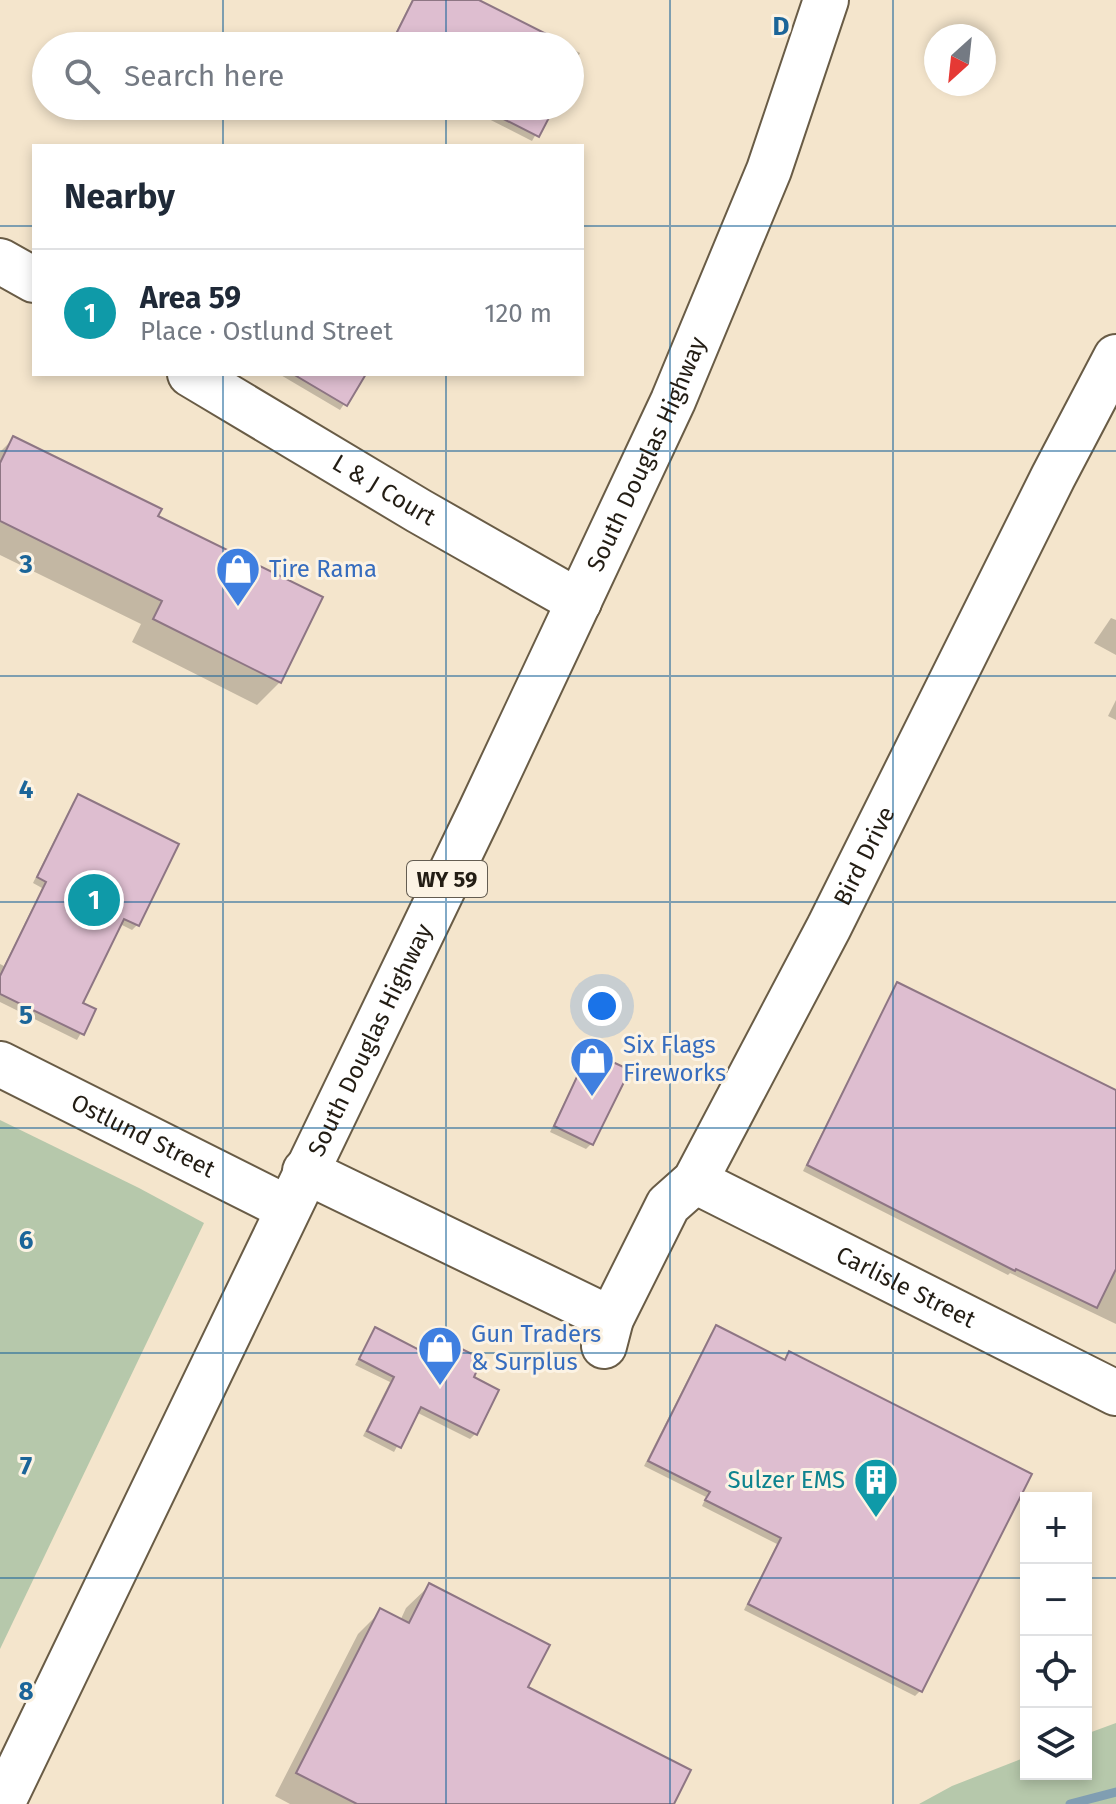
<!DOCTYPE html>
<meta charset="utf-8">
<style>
:root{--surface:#fff;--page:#f6f6f7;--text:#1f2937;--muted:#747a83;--line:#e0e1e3;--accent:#1b6599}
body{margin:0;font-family:"Fira Sans",sans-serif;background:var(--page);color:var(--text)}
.controls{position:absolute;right:24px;bottom:24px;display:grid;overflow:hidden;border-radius:0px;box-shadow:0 4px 12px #0003}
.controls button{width:72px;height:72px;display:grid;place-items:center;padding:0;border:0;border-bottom:2px solid var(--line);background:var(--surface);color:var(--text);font:40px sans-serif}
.compass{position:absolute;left:924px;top:24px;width:72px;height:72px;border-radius:50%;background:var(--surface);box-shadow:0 4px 12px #0003;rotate:207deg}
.you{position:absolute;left:602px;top:1006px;width:28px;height:28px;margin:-20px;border:6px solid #fff;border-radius:50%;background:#1a73e8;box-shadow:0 0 0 12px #1a73e833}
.badge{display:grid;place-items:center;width:52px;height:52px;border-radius:50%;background:var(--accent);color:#fff;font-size:26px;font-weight:700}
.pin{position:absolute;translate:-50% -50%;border:4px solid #fff;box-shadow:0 2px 8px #0006}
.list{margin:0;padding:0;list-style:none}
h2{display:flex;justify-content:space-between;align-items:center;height:104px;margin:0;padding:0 32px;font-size:34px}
h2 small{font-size:26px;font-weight:400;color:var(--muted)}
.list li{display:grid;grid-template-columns:52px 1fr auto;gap:24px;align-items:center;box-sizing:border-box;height:128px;padding:0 32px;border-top:2px solid var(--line)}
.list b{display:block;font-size:30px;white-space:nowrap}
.list p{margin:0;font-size:26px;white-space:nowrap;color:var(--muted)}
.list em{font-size:26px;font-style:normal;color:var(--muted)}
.icon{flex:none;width:44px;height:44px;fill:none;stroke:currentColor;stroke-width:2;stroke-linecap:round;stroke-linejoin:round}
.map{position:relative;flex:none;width:1116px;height:1804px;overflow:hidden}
.search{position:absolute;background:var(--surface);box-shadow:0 4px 12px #0003;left:32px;top:32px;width:552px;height:88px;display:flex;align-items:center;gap:20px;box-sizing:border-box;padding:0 28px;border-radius:44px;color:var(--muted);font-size:30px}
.panel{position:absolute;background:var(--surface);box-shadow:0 4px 12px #0003;left:32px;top:144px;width:552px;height:232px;border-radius:0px}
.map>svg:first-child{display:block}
.green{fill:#b6c8ab}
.shadow{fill:#0003}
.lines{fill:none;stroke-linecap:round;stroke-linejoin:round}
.stream{stroke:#809eb2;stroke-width:9}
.building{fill:#debed0;stroke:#8e7684;stroke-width:2}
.minor-casing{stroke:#695c46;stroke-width:48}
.highway-casing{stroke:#695c46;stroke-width:48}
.minor{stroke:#fff;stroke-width:44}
.highway{stroke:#fff;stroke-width:44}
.grid{fill:none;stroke:#1b6599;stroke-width:2;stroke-opacity:0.55}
.labels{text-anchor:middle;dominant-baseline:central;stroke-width:6;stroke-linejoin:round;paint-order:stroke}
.shield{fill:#fcf3e4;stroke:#645d52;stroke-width:2}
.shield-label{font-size:22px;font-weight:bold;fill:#231d14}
.street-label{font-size:24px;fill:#231d14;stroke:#fcf3e4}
.shop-label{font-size:24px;fill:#366cbe;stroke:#fcf3e4;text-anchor:start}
.culture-label{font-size:24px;fill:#0d838f;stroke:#fcf3e4;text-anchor:end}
.grid-label{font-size:26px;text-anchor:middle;font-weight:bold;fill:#1b6599;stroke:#fcf3e4;stroke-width:6;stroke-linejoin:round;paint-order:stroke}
</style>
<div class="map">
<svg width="1116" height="1804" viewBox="0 0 1116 1804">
<rect width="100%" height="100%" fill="#f4e5cc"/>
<!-- green -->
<g class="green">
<path d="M0,1120L139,1188L204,1223L0,1649Z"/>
<path d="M1116,1723V1804H919L952,1786L1026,1757V1774H1086V1734Z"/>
</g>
<!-- shadow -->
<g class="shadow">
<path d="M412,0H475L566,46H389Z"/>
<path d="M570,48L580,53L570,72Z"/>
<path d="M463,106H552L532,141Z"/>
<path d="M279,374H364L340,410Z"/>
<path d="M14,438L156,517L280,682L257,705L132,642L141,624L0,555V452Z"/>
<path d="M1111,618L1116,620V655L1094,643Z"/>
<path d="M1116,700V720L1108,716Z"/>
<path d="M78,797L137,925L132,930L120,924L81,1004L94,1010L77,1040L0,1002V964L4,966L42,888L33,883L73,802Z"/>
<path d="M898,985L1116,1122V1324L1010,1273L1008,1275L803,1171L893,990Z"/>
<path d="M590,1053L591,1144L586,1149L550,1132L585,1059Z"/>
<path d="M717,1328L783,1361L790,1354L920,1691L915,1696L744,1610L777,1544L702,1506L706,1497L644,1466L711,1333Z"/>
<path d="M376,1330L422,1353L433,1337L471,1378L475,1434L470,1439L416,1412L394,1452L363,1436L390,1382L355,1365Z"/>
<path d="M429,1586L525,1688L672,1804H290L275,1796L358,1634L381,1611L400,1621L406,1608Z"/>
</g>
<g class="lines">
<!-- stream -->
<path class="stream" d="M1070,1804L1116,1792"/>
</g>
<!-- building -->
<g class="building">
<path d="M413,0H479L570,46H390Z"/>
<path d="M478,106H555L539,137Z"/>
<path d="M293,374H366L347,406Z"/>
<path d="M13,436L162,509L158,516L323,597L281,683L153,619L162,601L0,521V463Z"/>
<path d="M78,794L179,844L139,926L124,919L83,1003L96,1009L84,1035L0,994V976L46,882L37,877Z"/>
<path d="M897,982L1116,1090V1269L1097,1308L1016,1269L1015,1271L807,1165Z"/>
<path d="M589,1051L630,1070L593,1145L554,1126Z"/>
<path d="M716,1325L785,1360L789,1351L1032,1474L922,1692L748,1604L781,1538L705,1500L710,1492L648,1461Z"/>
<path d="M375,1327L423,1352L432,1334L482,1359L474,1377L499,1390L477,1435L421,1407L401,1448L367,1431L394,1377L359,1359Z"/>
<path d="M429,1583L550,1645L528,1687L691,1770L674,1804H357L296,1773L380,1608L409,1623Z"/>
</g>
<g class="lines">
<!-- minor casing -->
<g class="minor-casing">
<g id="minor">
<path d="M0,261L34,280"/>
<path id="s1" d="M190,374L419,511L579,602"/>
<path id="s2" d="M0,1064L287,1208"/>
<path d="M305,1171L611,1319"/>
<path id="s3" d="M695,1181L1116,1393"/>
<path id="s4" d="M604,1346L611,1319L668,1205L695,1181L829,927L1053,477L1116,357"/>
</g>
</g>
<!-- highway casing -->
<g class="highway-casing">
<g id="highway">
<path id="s5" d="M2,1804L480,812L673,401L769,170L826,0"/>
</g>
</g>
<!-- minor -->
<use href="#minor" class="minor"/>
<!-- highway -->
<use href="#highway" class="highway"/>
</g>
<!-- grid -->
<path class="grid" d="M223,0V46M446,0V46M670,0V1804M893,0V1804M223,106V146M446,106V146M0,226H34M582,226H1116M223,374V1804M446,374V1804M0,451H1116M0,676H1116M0,902H1116M0,1128H1116M0,1353H1116M0,1578H1026M1086,1578H1116"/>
<!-- icons -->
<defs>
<g id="shop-pin" transform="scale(2.3)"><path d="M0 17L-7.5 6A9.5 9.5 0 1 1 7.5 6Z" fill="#3f7fe0" stroke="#fcf3e4"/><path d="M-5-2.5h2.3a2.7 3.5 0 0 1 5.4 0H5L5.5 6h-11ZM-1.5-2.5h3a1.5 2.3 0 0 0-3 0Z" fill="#fff"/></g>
<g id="building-pin" transform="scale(2.3)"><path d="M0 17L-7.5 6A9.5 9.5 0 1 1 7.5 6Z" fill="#0f9aa8" stroke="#fcf3e4"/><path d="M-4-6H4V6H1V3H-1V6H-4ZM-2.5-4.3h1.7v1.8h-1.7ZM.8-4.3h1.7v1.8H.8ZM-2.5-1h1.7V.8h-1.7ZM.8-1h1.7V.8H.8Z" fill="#fff"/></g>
</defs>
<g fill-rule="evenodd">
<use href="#shop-pin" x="238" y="569"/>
<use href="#shop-pin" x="592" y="1059"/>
<use href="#shop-pin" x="440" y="1348"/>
<use href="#building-pin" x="876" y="1480"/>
</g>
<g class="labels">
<!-- shield labels -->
<rect class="shield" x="407" y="861" width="80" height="36" rx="6"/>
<g class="shield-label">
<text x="447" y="879">WY 59</text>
</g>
<!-- street labels -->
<g class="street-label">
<text stroke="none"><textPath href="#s5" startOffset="1496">South Douglas Highway</textPath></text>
<text stroke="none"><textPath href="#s1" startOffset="226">L &amp; J Court</textPath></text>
<text stroke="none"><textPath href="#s4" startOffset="558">Bird Drive</textPath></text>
<text stroke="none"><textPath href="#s5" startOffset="848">South Douglas Highway</textPath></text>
<text stroke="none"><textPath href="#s2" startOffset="160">Ostlund Street</textPath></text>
<text stroke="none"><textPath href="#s3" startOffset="236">Carlisle Street</textPath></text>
</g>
<!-- shop labels -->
<g class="shop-label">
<text x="269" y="569">Tire Rama</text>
<text x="623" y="1045">Six Flags<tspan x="623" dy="28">Fireworks</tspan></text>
<text x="471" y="1334">Gun Traders<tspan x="471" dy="28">&amp; Surplus</tspan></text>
</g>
<!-- culture labels -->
<g class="culture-label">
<text x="845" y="1480">Sulzer EMS</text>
</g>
</g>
<g class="grid-label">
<text x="781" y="35">D</text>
<text x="26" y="573">3</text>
<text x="26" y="798">4</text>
<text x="26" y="1024">5</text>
<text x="26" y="1249">6</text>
<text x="26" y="1475">7</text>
<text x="26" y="1700">8</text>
</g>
</svg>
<div class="controls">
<button>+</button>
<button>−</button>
<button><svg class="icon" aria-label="locate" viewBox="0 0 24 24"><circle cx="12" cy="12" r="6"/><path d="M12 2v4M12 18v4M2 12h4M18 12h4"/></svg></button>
<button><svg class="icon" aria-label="layers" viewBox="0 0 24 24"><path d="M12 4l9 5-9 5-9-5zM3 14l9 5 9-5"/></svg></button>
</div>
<svg class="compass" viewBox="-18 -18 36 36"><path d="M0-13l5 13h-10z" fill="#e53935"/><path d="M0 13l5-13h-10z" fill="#747a83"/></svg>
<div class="you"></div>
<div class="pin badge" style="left:94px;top:900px;background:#0f9aa8">1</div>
<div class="search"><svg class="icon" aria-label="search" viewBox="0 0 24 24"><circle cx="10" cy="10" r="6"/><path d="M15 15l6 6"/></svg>Search here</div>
<section class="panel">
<h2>Nearby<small></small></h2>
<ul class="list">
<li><span class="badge" style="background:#0f9aa8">1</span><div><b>Area 59</b><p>Place · Ostlund Street</p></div><em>120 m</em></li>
</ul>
</section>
</div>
